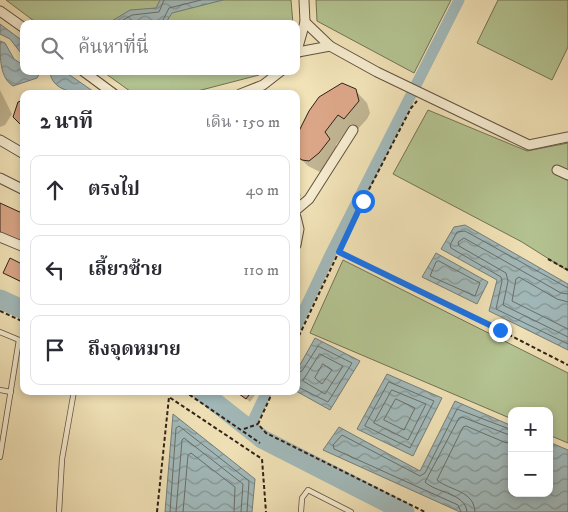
<!DOCTYPE html>
<html lang="th">
<meta charset="utf-8">
<style>
:root{--surface:#fff;--page:#f7f7f7;--text:#2b2b33;--muted:#7c7c81;--line:#e1e1e2}
body{margin:0;font-family:"IM FELL DW Pica","Noto Serif Thai",serif;background:var(--page);color:var(--text)}
.controls{position:absolute;right:15px;bottom:15px;display:grid;overflow:hidden;border-radius:10px;box-shadow:0 2px 8px #0003}
.controls button{width:45px;height:45px;display:grid;place-items:center;padding:0;border:0;border-bottom:1px solid var(--line);background:var(--surface);color:var(--text);font:25px sans-serif}
.stop{position:absolute;width:15px;height:15px;margin:-11px;border:4px solid #1a73e8;border-radius:50%;background:#fff}
.stop.end{background:#1a73e8;border-color:#fff;box-shadow:0 1px 5px #0008}
.list{margin:0;padding:0;list-style:none}
h2{display:flex;justify-content:space-between;align-items:center;height:65px;margin:0;padding:0 20px;font-size:21px}
h2 small{font-size:16px;font-weight:400;color:var(--muted)}
.list li{display:grid;grid-template-columns:32px 1fr auto;gap:15px;align-items:center;box-sizing:border-box;height:70px;margin:0 10px 10px;padding:0 10px;border:1px solid var(--line);border-radius:10px}
.list b{display:block;font-size:19px;white-space:nowrap}
.list em{font-size:16px;font-style:normal;color:var(--muted)}
.icon{flex:none;width:28px;height:28px;fill:none;stroke:currentColor;stroke-width:2;stroke-linecap:round;stroke-linejoin:round}
.map{position:relative;flex:none;width:568px;height:512px;overflow:hidden}
.search{position:absolute;background:var(--surface);box-shadow:0 2px 8px #0003;left:20px;top:20px;width:280px;height:55px;display:flex;align-items:center;gap:12px;box-sizing:border-box;padding:0 18px;border-radius:10px;color:var(--muted);font-size:19px}
.panel{position:absolute;background:var(--surface);box-shadow:0 2px 8px #0003;left:20px;top:90px;width:280px;height:305px;border-radius:10px}
.map>svg:first-child{display:block}
.green{fill:#b4c492;stroke:#727255}
.water{fill:url(#water-waves);stroke:#757d7a}
.shadow{fill:#0003}
.lines{fill:none;stroke-linecap:round;stroke-linejoin:round}
.shore{stroke:#6a6e6a;stroke-width:1}
.canal{stroke:#a2babb;stroke-width:11}
.river{stroke:#a2babb;stroke-width:19}
.building{fill:#dba687;stroke:#312118}
.lane-casing{stroke:#615140;stroke-width:6}
.street-casing{stroke:#615140;stroke-width:11}
.path{stroke:#312118;stroke-width:2;stroke-dasharray:4 2.5;stroke-linecap:butt}
.lane{stroke:#f6ecd0;stroke-width:4.5}
.street{stroke:#f6ecd0;stroke-width:9}
.route{stroke:#1a73e8;stroke-width:6}
</style>
<div class="map">
<svg width="568" height="512" viewBox="0 0 568 512">
<defs>
<pattern id="water-waves" width="16" height="10" patternUnits="userSpaceOnUse" patternTransform="scale(1.25)"><rect width="16" height="10" fill="#a2babb"/><path d="M0 5q4-4 8 0t8 0" fill="none" stroke="#859797"/></pattern>
</defs>
<rect width="100%" height="100%" fill="#f1e2b7"/>
<filter id="stains"><feTurbulence type="fractalNoise" baseFrequency=".004" numOctaves="4"/><feColorMatrix values="0 0 0 0 .2 0 0 0 0 .09 0 0 0 0 .02 0 0 0 .5 -.17"/></filter>
<radialGradient id="worn" r=".72"><stop offset=".6" stop-color="#630" stop-opacity="0"/><stop offset="1" stop-color="#630" stop-opacity=".3"/></radialGradient>
<!-- green -->
<g class="green">
<path d="M6,0H291L293,24H38Z"/>
<path d="M316,0H451L414,73L317,21Z"/>
<path d="M498,0H568V47L552,80L477,43Z"/>
<path d="M102,71H262L259,75L186,94H134Z"/>
<path d="M428,110L527,151L568,143V271L522,242L393,174Z"/>
<path d="M343,260L568,373V443L549,435V411H512V419L310,333Z"/>
</g>
<!-- water -->
<g class="water">
<path d="M160,0H223L172,13L165,24H107L130,10L156,8Z"/>
<path d="M0,24L24,42V57L10,39L0,34Z"/>
<path d="M0,41L5,43L14,59L20,63L24,62V71H41L37,78L13,86C0,78 0,58 0,41Z"/>
<path d="M50,71H64L97,94C81,94 51,93 50,71Z"/>
<path d="M465,225L568,284V350L489,311L497,280L441,249L454,227Z"/>
<path d="M436,253L488,282L477,304L422,277Z"/>
<path d="M315,338L360,361L330,410L296,391V372Z"/>
<path d="M387,374L442,398L413,456L357,429Z"/>
<path d="M455,401L512,426V493H549V442L568,450V512H460L323,450L339,427L420,471Z"/>
<path d="M173,414L255,479L252,512H165Z"/>
</g>
<!-- shadow -->
<g class="shadow">
<path d="M0,90L12,114L5,125L0,127Z"/>
<path d="M355,90L367,103L370,113L367,119L357,130L350,126L336,145L341,152L322,173L308,166L296,154Z"/>
<path d="M296,188L301,195L296,206Z"/>
<path d="M24,266V284L4,273Z"/>
<path d="M236,391H258L250,402Z"/>
</g>
<g class="lines">
<!-- shore -->
<g class="shore">
<path d="M116,24L132,15L159,12L164,0"/>
<path d="M161,24L169,8L201,0"/>
<path d="M439,261L480,283L475,296L430,276L436,262Z"/>
<path d="M568,288L465,231L457,232L450,245L451,248L501,277L502,281L496,309L568,344"/>
<path d="M568,294L561,293L464,238L458,242L459,246L506,273L508,281L503,305L568,337"/>
<path d="M568,302L557,299L519,277L516,279L512,301L568,329"/>
<path d="M320,354L343,366L325,394L303,381Z"/>
<path d="M323,364L332,370L322,384L315,378Z"/>
<path d="M296,373L302,371L318,346L352,363L328,402L296,386"/>
<path d="M389,382L434,401L410,448L365,426Z"/>
<path d="M392,390L426,404L408,440L374,423Z"/>
<path d="M396,399L415,408L404,430L384,420Z"/>
<path d="M170,512L176,428L179,426L249,481L247,512"/>
<path d="M176,512L182,440L184,438L243,484L241,512"/>
<path d="M183,512L188,455L191,453L235,487L234,512"/>
<path d="M461,512L458,505L334,449L333,445L342,435L420,476L425,473L457,409L512,430"/>
<path d="M467,512C466,493 436,493 425,482L459,418L462,417L512,436"/>
<path d="M475,512C474,490 450,491 437,480L463,427L466,426L504,442L512,444"/>
</g>
<!-- canal -->
<g class="canal">
<path d="M296,327L329,257L459,0"/>
<path d="M249,429L267,391"/>
</g>
<!-- river -->
<g class="river">
<path d="M0,299L24,310"/>
<path d="M201,391L262,439L405,512"/>
</g>
</g>
<!-- building -->
<g class="building">
<path d="M342,83L356,89L359,101L344,119L338,115L325,132L330,139L319,153L309,161L302,160L296,156V137L309,111L319,97Z"/>
<path d="M24,100V128L13,117L18,102Z"/>
<path d="M0,203L24,214V235L21,241L0,232Z"/>
<path d="M10,258L24,265V283L3,273Z"/>
<path d="M235,391H252L246,399Z"/>
</g>
<g class="lines">
<!-- lane casing -->
<g class="lane-casing">
<g id="lane">
<path d="M0,332L24,342"/>
<path d="M0,390L11,392"/>
<path d="M0,457L19,340"/>
<path d="M59,512L62,459L74,391"/>
<path d="M301,512L302,498L308,490L351,512"/>
</g>
</g>
<!-- street casing -->
<g class="street-casing">
<g id="street">
<path d="M0,11L24,28"/>
<path d="M305,22L330,46L377,72L529,145L568,137"/>
<path d="M298,52L330,46"/>
<path d="M296,54L305,22L304,0"/>
<path d="M83,71L114,94"/>
<path d="M240,94L263,85L281,71"/>
<path d="M0,140L24,154"/>
<path d="M557,170L568,175"/>
<path d="M0,178L24,190"/>
<path d="M296,210L309,199L353,130"/>
<path d="M296,217L299,229L296,245"/>
<path d="M0,237L24,247"/>
</g>
</g>
<!-- path -->
<g class="path">
<path d="M339,252L445,302L568,365"/>
<path d="M548,259L568,270"/>
<path d="M0,311L24,322"/>
<path d="M296,342L363,201L411,108L417,101"/>
<path d="M184,391L260,443"/>
<path d="M273,391L258,424L266,433L425,512"/>
<path d="M244,429L258,424"/>
<path d="M157,512L169,397L262,459L266,512"/>
</g>
<!-- lane -->
<use href="#lane" class="lane"/>
<!-- street -->
<use href="#street" class="street"/>
</g>
<g class="lines">
<!-- route -->
<path class="route" d="M363,201L339,252L500,330"/>
</g>
<rect width="100%" height="100%" filter="url(#stains)"/>
<rect width="100%" height="100%" fill="url(#worn)"/>
</svg>
<div class="controls">
<button>+</button>
<button>−</button>
</div>
<div class="stop" style="left:363px;top:201px"></div>
<div class="stop end" style="left:500px;top:330px"></div>
<div class="search"><svg class="icon" aria-label="search" viewBox="0 0 24 24"><circle cx="10" cy="10" r="6"/><path d="M15 15l6 6"/></svg>ค้นหาที่นี่</div>
<section class="panel">
<h2>2 นาที<small>เดิน · 150 m</small></h2>
<ul class="list">
<li><svg class="icon" aria-label="ahead" viewBox="0 0 24 24"><path d="M12 20V5M6 11l6-6 6 6"/></svg><div><b>ตรงไป</b></div><em>40 m</em></li>
<li><svg class="icon" aria-label="left" viewBox="0 0 24 24"><path d="M17 20v-9H6M10 6l-5 5 5 5"/></svg><div><b>เลี้ยวซ้าย</b></div><em>110 m</em></li>
<li><svg class="icon" aria-label="arrive" viewBox="0 0 24 24"><path d="M6 21V4h12l-3 4 3 4H6"/></svg><div><b>ถึงจุดหมาย</b></div></li>
</ul>
</section>
</div>
